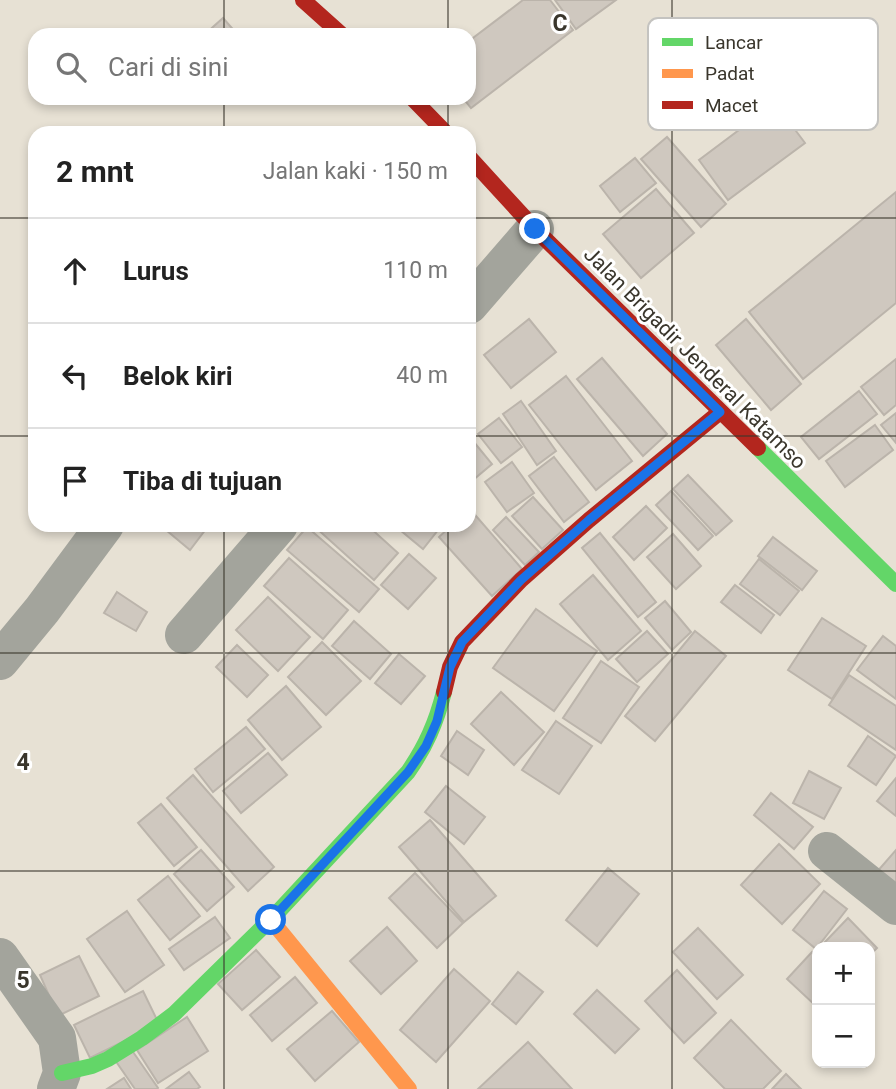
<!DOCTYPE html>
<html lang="id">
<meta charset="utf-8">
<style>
:root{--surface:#fff;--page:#f6f6f6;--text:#222;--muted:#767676;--line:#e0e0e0}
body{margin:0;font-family:Roboto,sans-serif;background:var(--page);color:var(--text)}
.controls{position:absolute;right:21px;bottom:21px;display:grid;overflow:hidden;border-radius:14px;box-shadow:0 4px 10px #0003}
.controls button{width:63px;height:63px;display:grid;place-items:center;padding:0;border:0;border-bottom:2px solid var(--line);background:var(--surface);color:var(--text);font:35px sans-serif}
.stop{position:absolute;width:21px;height:21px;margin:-16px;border:5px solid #1a73e8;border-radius:50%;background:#fff}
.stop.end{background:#1a73e8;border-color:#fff;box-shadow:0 2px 7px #0008}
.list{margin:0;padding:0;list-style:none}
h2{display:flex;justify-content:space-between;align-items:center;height:91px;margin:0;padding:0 28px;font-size:30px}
h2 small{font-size:23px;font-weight:400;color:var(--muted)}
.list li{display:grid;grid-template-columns:46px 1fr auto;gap:21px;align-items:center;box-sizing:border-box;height:105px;padding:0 28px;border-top:2px solid var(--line)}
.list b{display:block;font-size:26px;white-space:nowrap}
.list em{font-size:23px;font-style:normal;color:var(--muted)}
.icon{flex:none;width:38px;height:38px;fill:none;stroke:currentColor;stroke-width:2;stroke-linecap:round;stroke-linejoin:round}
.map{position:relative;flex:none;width:896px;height:1089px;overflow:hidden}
.search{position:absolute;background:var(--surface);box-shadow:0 4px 10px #0003;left:28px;top:28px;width:448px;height:77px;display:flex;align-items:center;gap:18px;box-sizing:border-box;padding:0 24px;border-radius:21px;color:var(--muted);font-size:26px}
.panel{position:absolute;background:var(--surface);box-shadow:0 4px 10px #0003;left:28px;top:126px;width:448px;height:406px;border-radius:21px}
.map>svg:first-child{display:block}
.building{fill:#cfc8bf;stroke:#bbb4ab;stroke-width:2}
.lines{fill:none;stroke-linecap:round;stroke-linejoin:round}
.street{stroke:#a3a49c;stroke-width:38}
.fast{stroke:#63d668;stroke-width:16}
.slow{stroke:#ff974d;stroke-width:16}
.jam{stroke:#b3261e;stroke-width:16}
.route{stroke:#1a73e8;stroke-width:9}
.grid{fill:none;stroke:#3a362c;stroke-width:2;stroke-opacity:0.55}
.labels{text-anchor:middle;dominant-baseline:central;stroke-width:6;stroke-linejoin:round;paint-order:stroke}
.street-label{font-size:21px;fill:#3a362c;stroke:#fff}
.key{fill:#fff;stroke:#c4c3c0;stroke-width:2}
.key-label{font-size:19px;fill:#3a362c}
.grid-label{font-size:23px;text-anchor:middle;font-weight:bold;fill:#3a362c;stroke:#fff;stroke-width:6;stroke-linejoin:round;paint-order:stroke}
</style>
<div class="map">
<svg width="896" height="1089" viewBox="0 0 896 1089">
<rect width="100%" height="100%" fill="#e7e1d4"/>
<!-- building -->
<g class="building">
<path d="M523,0H550L573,30L471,108L463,98H469V41Z"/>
<path d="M555,0H616L576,29Z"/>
<path d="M223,18L238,35H204Z"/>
<path d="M775,103L805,143L728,200L699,160Z"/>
<path d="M667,137L726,204L701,227L641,159Z"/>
<path d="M635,158L656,183L620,212L600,186Z"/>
<path d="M656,189L694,233L641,278L603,234Z"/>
<path d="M896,192V303L803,379L749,312Z"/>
<path d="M529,319L556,352L511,388L484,355Z"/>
<path d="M746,319L801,384L771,410L716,345Z"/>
<path d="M602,358L667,434L643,456L577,379Z"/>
<path d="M896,359V405L884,415L861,387Z"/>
<path d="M566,376L632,461L596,490L529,405Z"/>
<path d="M859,391L877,414L819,459L801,437Z"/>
<path d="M521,401L556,451L537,465L503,414Z"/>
<path d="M896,413V443L881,425Z"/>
<path d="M499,418L522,447L501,463L478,434Z"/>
<path d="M875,425L893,450L845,487L826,461Z"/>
<path d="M469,436L492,464L473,480L469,475Z"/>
<path d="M554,457L589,502L564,522L529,476Z"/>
<path d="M512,462L534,493L507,512L485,482Z"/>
<path d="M688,475L732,521L716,535L673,489Z"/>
<path d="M671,491L713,536L698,550L656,505Z"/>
<path d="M533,497L563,530L542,549L512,516Z"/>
<path d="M646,506L667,528L634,560L613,537Z"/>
<path d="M470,509L522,569L492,596L439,537L452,525H469Z"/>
<path d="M506,517L539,552L525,565L493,530Z"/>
<path d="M160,525H209L190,550Z"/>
<path d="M317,525H367L398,553L374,580L315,527Z"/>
<path d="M394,525H442L423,549Z"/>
<path d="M307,527L379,589L359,612L287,550Z"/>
<path d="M600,533L656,602L638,617L582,548Z"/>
<path d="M673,534L701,566L676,589L647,557Z"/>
<path d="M773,537L817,571L802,590L758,556Z"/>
<path d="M409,554L436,578L408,609L381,585Z"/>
<path d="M289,558L348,610L323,639L264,586Z"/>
<path d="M759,559L799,591L780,615L740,584Z"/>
<path d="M593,575L641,631L608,660L560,604Z"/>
<path d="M735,585L774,615L761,633L721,602Z"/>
<path d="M117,592L147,612L136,631L104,613Z"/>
<path d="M268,597L310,637L278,671L236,630Z"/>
<path d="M665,601L691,632L672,650L645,618Z"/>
<path d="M536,609L597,651L554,711L493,668Z"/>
<path d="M822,618L866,646L832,699L788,670Z"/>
<path d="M354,621L391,654L370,679L332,646Z"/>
<path d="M647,631L668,654L637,682L616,659Z"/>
<path d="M695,631L726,656L655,741L625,716Z"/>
<path d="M883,636L896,646V699L857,670Z"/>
<path d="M322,642L361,681L326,715L288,677Z"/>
<path d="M237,645L268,675L247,697L216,667Z"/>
<path d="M399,654L425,676L401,704L375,683Z"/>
<path d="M601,661L639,687L601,743L563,718Z"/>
<path d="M849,675L896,706V750L829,705Z"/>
<path d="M286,686L321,727L282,760L248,720Z"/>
<path d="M501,692L544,732L514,765L471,724Z"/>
<path d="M556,721L592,746L559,794L522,770Z"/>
<path d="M246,727L265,749L213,792L195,769Z"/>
<path d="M457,731L484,750L468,775L441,756Z"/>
<path d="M868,736L896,756L876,785L848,766Z"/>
<path d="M268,753L287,775L241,813L223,791Z"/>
<path d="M809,771L841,788L824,819L793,803Z"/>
<path d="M193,775L274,867L248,891L167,798Z"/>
<path d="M896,778V816L877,801Z"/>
<path d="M446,786L485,817L464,844L425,812Z"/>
<path d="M771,793L813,827L794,849L754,815Z"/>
<path d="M161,804L197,847L174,866L138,823Z"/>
<path d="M430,820L496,896L464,922L399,847Z"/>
<path d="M779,844L820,884L782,924L741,885Z"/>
<path d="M201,850L234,887L207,911L174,874Z"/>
<path d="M896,850V891L876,873Z"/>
<path d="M608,868L639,894L597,946L566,920Z"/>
<path d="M415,873L463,923L437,948L389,898Z"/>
<path d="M168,876L200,916L170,940L138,900Z"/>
<path d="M824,891L847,909L816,949L793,930Z"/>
<path d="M127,911L164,965L125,992L87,939Z"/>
<path d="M215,917L230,938L184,970L169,949Z"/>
<path d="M848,918L877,948L870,955V947H831L825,942Z"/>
<path d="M387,927L417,961L381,994L350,961Z"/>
<path d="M698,928L743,975L717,999L673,952Z"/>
<path d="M256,950L280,977L242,1010L218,984Z"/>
<path d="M812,952L817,957V1007L787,979Z"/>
<path d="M79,956L99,996L58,1016L40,975Z"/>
<path d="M454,969L490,1001L436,1062L400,1030Z"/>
<path d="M677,970L716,1013L684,1043L645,1001Z"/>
<path d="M518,972L543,992L516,1024L492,1004Z"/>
<path d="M295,977L317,1003L272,1041L250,1015Z"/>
<path d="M597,990L639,1029L615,1053L574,1014Z"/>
<path d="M143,991L159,1024L90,1058L74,1025Z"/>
<path d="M332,1011L359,1042L315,1081L287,1049Z"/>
<path d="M187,1017L208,1051L158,1083L137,1050Z"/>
<path d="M731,1020L781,1071L763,1089H725L694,1058Z"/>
<path d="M528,1042L572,1089H478Z"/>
<path d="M131,1049L158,1088L157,1089H135L115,1060Z"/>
<path d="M189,1072L200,1087L197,1089H166Z"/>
<path d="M786,1074L801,1089H772Z"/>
<path d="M124,1078L131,1089H107Z"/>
</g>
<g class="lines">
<!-- street -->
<g class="street">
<path d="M469,305L535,229"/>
<path d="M184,635L279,525"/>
<path d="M0,661L42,610L105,525"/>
<path d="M827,851L896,906"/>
<path d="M0,957L57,1038L62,1073L56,1089"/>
</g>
<!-- fast -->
<g class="fast">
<path d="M758,448L896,584"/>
<path d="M62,1073L92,1066L108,1059L142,1038L174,1014L277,913L408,772C426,746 436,723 444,692"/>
</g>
<!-- slow -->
<path class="slow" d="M271,920L409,1089"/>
<!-- jam -->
<g class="jam">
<path d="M303,0L342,35"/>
<path d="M412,98L446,133"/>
<path d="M469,157L535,229L758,448"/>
<path d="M444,692L450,667L462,642L521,580L589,520L720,412"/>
</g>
</g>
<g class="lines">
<!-- route -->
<path class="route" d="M271,920L408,772L426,746L437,721L450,667L462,642L521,580L589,520L720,412L535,229"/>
</g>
<!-- grid -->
<path class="grid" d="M224,0V35M448,0V35M672,0V1089M224,98V133M448,98V133M0,218H35M469,218H896M0,436H35M469,436H896M224,525V1089M448,525V1089M0,653H896M0,871H896"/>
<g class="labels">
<!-- street labels -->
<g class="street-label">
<text transform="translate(695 358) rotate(45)">Jalan Brigadir Jenderal Katamso</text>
</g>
</g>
<!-- legend -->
<rect x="648" y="18" width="230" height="112" rx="10" class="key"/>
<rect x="662" y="38" width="31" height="8" fill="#63d668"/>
<rect x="662" y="69" width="31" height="9" fill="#ff974d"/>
<rect x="662" y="101" width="31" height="8" fill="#b3261e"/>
<g class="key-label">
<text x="705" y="49">Lancar</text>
<text x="705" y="80">Padat</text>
<text x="705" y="112">Macet</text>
</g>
<g class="grid-label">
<text x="560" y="31">C</text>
<text x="23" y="770">4</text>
<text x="23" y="988">5</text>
</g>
</svg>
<div class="controls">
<button>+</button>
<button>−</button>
</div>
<div class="stop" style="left:271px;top:920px"></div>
<div class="stop end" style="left:535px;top:229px"></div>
<div class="search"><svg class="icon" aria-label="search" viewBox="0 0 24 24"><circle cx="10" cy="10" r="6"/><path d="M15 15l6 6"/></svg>Cari di sini</div>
<section class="panel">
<h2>2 mnt<small>Jalan kaki · 150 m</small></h2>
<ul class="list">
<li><svg class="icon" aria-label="ahead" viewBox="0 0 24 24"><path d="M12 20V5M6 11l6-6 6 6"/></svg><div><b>Lurus</b></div><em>110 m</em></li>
<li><svg class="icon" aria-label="left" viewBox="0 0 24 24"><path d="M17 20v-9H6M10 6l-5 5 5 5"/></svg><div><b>Belok kiri</b></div><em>40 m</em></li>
<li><svg class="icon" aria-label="arrive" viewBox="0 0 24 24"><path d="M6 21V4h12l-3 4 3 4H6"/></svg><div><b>Tiba di tujuan</b></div></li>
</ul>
</section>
</div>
